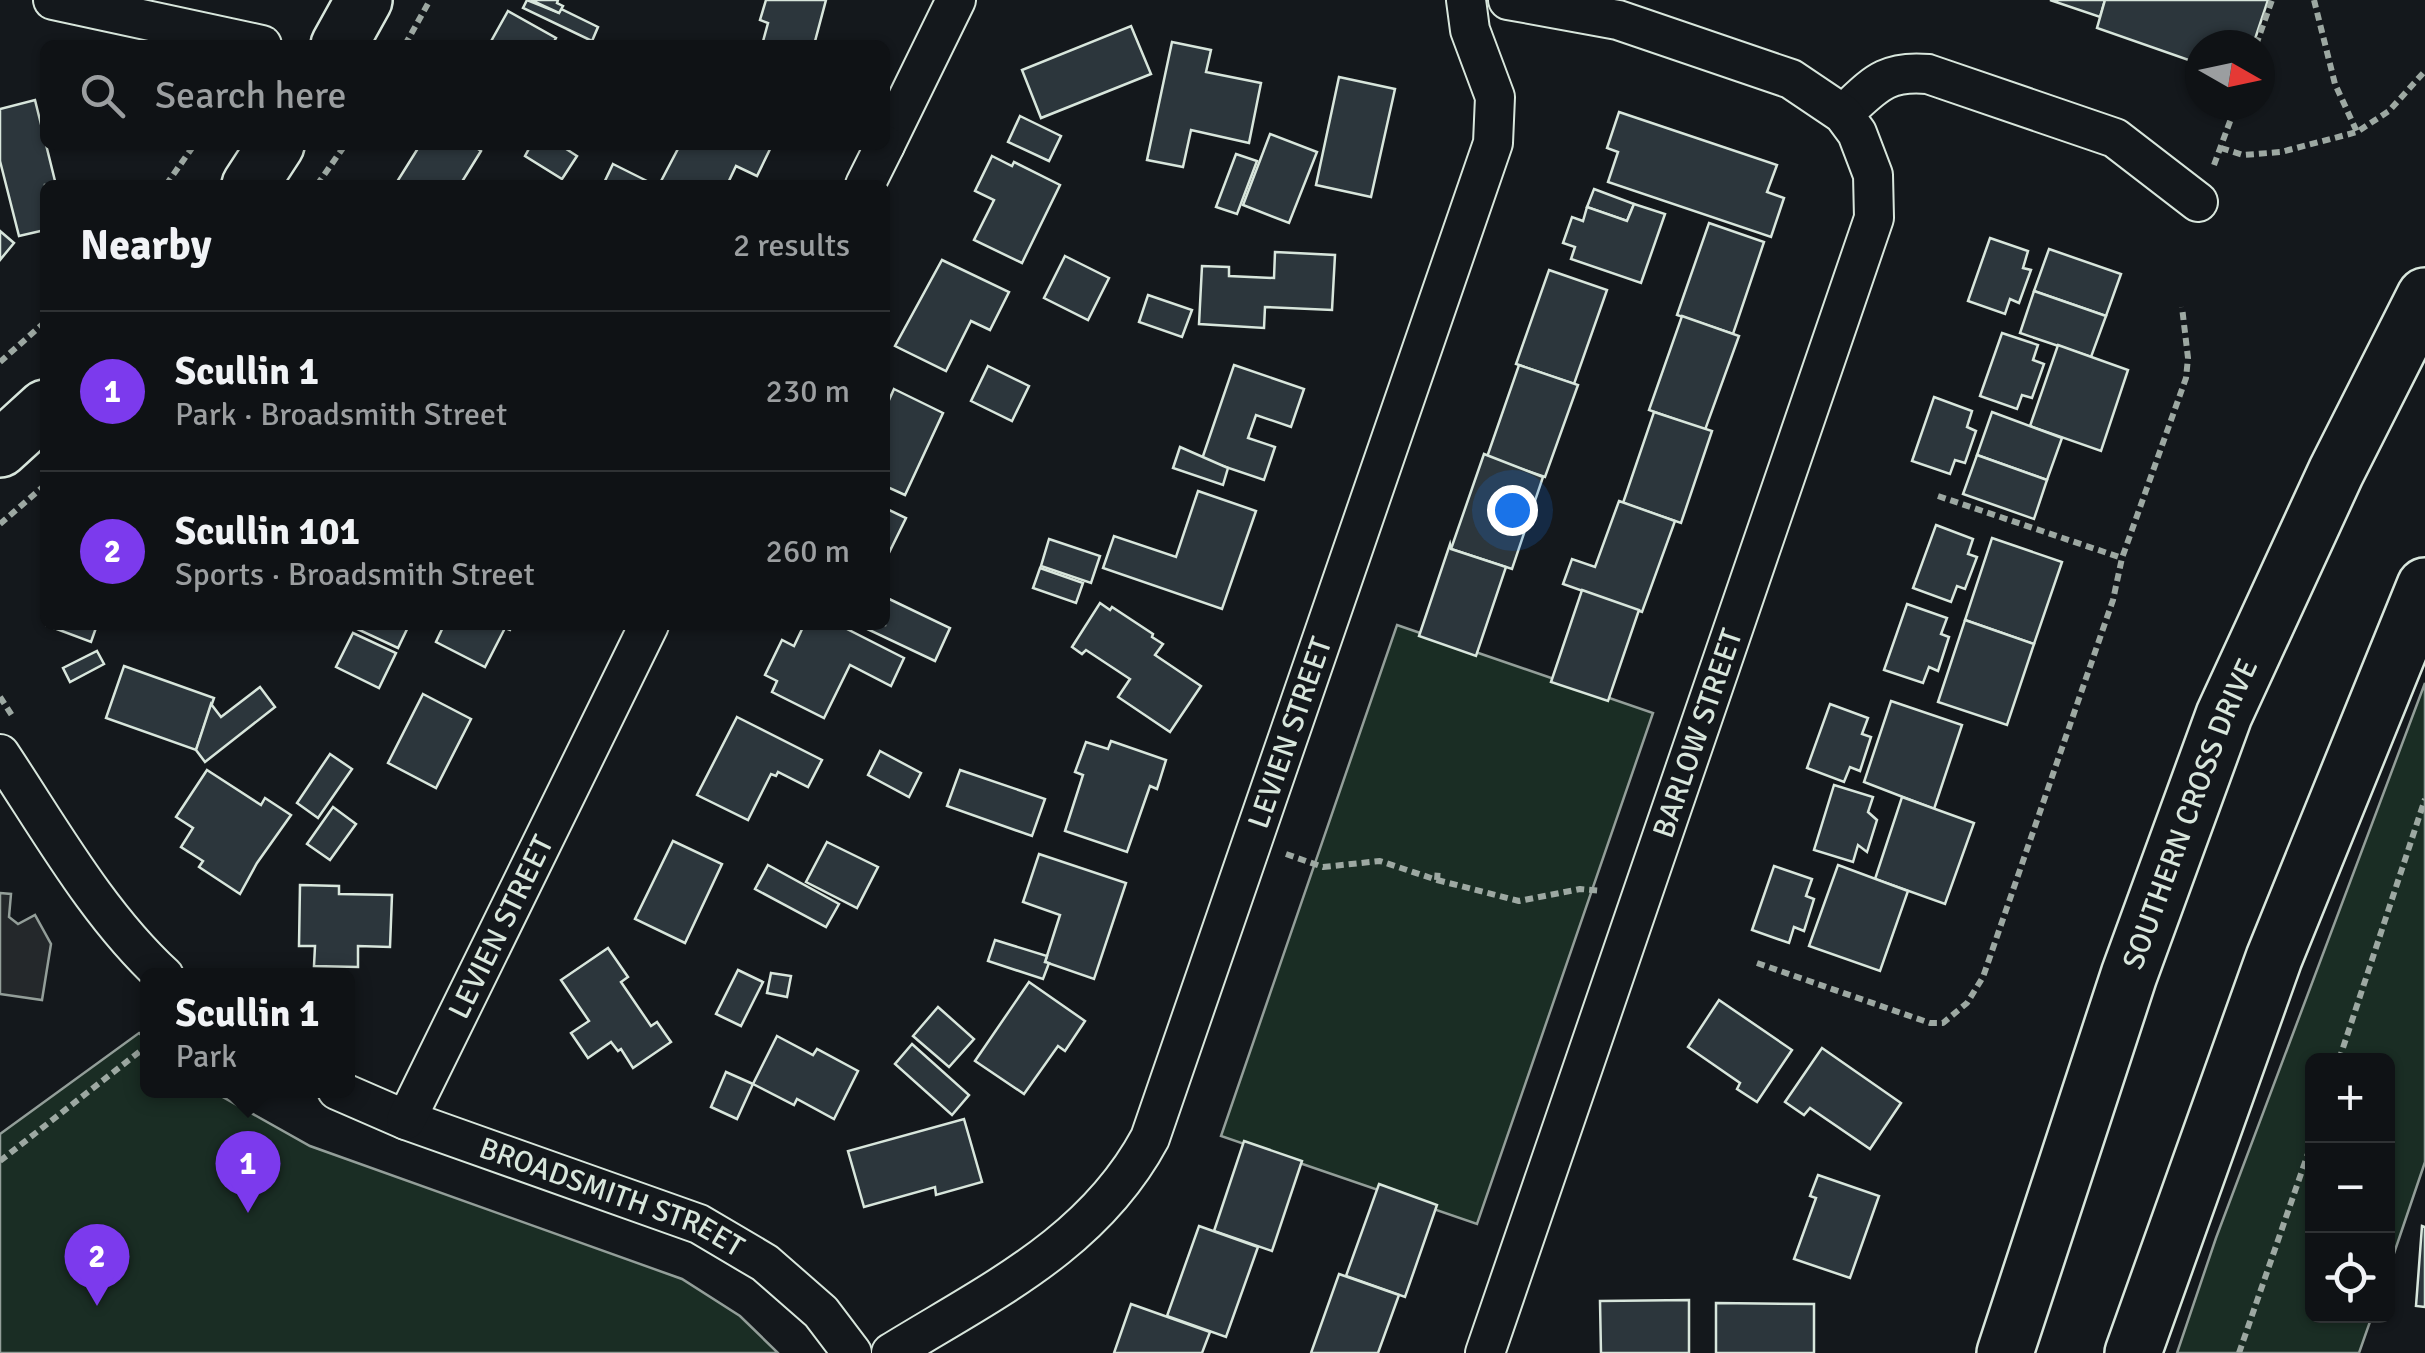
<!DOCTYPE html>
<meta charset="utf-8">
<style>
:root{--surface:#0f1215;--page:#181b1e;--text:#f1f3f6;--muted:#9b9ea0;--line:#2f3234;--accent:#7c3aed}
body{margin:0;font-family:Signika,sans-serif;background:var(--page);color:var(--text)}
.controls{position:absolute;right:30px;bottom:30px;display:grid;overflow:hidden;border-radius:15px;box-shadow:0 2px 8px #0004}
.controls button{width:90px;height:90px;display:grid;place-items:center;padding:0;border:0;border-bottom:2px solid var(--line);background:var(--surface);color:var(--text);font:50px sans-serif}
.compass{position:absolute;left:2185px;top:30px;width:90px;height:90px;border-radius:50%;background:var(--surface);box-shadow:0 2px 8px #0004;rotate:99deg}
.you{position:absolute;left:1512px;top:510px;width:35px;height:35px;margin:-25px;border:8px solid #fff;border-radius:50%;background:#1a73e8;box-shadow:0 0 0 15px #1a73e833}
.badge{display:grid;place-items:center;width:65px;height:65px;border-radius:50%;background:var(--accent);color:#fff;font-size:32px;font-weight:700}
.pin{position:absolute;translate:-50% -82px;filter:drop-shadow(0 2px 5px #0008)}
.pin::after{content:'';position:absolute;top:52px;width:35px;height:30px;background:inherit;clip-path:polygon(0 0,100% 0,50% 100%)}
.popup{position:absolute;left:140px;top:968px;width:215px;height:130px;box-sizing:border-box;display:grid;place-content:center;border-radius:15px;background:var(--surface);filter:drop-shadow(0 2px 8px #0005);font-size:32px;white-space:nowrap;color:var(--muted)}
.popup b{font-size:38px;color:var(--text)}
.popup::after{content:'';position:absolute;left:50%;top:100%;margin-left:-20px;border:20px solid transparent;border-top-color:var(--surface)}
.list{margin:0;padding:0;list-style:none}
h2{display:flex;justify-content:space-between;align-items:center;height:130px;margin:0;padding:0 40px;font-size:42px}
h2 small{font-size:32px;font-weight:400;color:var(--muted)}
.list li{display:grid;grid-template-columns:65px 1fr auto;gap:30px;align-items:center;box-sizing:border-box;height:160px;padding:0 40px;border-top:2px solid var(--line)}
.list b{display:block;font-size:38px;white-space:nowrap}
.list p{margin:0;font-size:32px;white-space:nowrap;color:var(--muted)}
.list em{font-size:32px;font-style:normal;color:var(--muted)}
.icon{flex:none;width:55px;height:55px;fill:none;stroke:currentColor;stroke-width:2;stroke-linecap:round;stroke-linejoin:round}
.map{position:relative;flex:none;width:2425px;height:1353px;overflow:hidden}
.search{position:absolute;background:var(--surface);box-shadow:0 2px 8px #0004;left:40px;top:40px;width:850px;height:110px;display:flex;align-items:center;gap:25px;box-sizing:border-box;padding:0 35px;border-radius:15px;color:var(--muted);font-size:38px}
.panel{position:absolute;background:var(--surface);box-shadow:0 2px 8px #0004;left:40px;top:180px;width:850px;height:450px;border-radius:15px}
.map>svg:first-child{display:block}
.green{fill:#1a2d24;stroke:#939e99;stroke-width:2.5}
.parking{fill:#24282b;stroke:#939e99;stroke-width:2.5}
.building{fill:#2c363c;stroke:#d8e6dc;stroke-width:2.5}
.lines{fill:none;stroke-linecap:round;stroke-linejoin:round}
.street-casing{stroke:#d8e6dc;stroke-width:42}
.secondary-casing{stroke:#d8e6dc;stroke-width:60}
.path{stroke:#9da8a2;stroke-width:6;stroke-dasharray:8 5;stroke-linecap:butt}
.street{stroke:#14181c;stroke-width:38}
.secondary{stroke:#14181c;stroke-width:55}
.labels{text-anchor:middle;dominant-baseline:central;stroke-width:8;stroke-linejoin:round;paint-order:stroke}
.street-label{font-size:30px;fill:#d8e6dc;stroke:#14181c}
</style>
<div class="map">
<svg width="2425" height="1353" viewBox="0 0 2425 1353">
<rect width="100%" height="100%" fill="#14181c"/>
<!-- green -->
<g class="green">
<path d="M1397,625L1653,713L1477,1224L1221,1136Z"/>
<path d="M2425,683V1162L2388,1271V1060H2312V1316H2372L2359,1353H2177L2216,1238Z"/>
<path d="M139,1033L148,1041V1090L212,1091L310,1146L682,1279L740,1316L778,1353H0V1134Z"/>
</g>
<!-- parking -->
<path class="parking" d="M0,893L11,894L9,917L18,924L35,915L51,944L42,1000L0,994Z"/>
<!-- building -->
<g class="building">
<path d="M527,0L559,13L561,9L598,27L592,41L523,8Z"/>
<path d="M531,0H558L557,3L563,6L559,13Z"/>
<path d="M766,0H826L814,45H762L768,23L760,20Z"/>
<path d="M2050,0H2105L2100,17Z"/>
<path d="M2105,0H2268L2253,45H2200V64L2097,28Z"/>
<path d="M508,11L556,38L552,45H489Z"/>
<path d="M1131,26L1151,74L1041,118L1022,70Z"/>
<path d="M1172,42L1211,50L1206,72L1261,83L1249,143L1191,130L1183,167L1147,160Z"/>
<path d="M1339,77L1395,89L1371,197L1316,185Z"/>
<path d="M35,100L56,185H45V230L19,236L0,161V109Z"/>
<path d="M1619,112L1777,165L1767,192L1784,198L1771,237L1608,182L1618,152L1607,148Z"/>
<path d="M1020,116L1061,136L1049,161L1008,142Z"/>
<path d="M1270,134L1317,152L1289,223L1243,205Z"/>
<path d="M420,145H472L481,151L460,185H395Z"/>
<path d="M531,145H560L577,156L562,179L525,156Z"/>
<path d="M680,145H772L757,176L736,166L727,185H659Z"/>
<path d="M1236,154L1257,161L1237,214L1216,207Z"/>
<path d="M992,156L1012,166L1014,162L1060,185L1022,263L974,240L994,200L975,191Z"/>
<path d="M613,164L655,185H603Z"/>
<path d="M1594,189L1634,204L1627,221L1587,207Z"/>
<path d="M1634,204L1665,214L1641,283L1571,259L1575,247L1563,243L1572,217L1583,221L1587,207L1627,221Z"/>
<path d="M1709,223L1764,242L1733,334L1677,315Z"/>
<path d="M0,231L14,243L0,260Z"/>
<path d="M1990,238L2028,251L2023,268L2031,270L2019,303L2010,299L2005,314L1968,301Z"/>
<path d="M2049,249L2121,274L2106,316L2034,291Z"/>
<path d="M1275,252L1335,255L1332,310L1265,307L1264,328L1199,324L1202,266L1229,267V276L1274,278Z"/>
<path d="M1065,256L1109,278L1088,320L1044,298Z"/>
<path d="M942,260L1009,292L990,330L971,321L946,371L895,346Z"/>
<path d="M1549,270L1607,290L1574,384L1516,364Z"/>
<path d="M2034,291L2106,316L2091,357L2020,333Z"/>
<path d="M1148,295L1192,310L1182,337L1139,322Z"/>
<path d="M1682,316L1739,336L1705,430L1649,410Z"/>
<path d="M2002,333L2038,345L2033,360L2044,364L2032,398L2022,395L2017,409L1980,396Z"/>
<path d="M2058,345L2128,370L2101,451L2030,426Z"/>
<path d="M1234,365L1304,389L1291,427L1256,415L1248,438L1275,447L1264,480L1202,459Z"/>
<path d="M1519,365L1578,385L1545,477L1487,457Z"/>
<path d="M988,366L1029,386L1012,421L971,401Z"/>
<path d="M894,389L943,413L905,495L885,486V409Z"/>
<path d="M1934,397L1972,411L1967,427L1976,431L1965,463L1955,460L1950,474L1912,461Z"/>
<path d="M1654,412L1712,431L1681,523L1623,503Z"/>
<path d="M1992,412L2062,438L2047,480L1977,455Z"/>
<path d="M1180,447L1228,468L1223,485L1173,468Z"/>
<path d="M1484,454L1543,477L1512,569L1451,549Z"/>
<path d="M1977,455L2047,480L2034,519L1963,494Z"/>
<path d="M1198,491L1256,511L1222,609L1103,568L1114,536L1176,557Z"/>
<path d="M1619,501L1675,521L1642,612L1563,584L1572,559L1595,567Z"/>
<path d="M885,508L906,518L885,561Z"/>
<path d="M1936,525L1973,539L1968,554L1977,557L1965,589L1957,586L1951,602L1913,588Z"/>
<path d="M1992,538L2062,562L2034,644L1965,620Z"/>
<path d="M1049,539L1100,556L1091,583L1041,566Z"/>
<path d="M1450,544L1451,549L1506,567L1476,656L1419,636Z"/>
<path d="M1040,568L1083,583L1076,603L1033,588Z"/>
<path d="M1582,590L1639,610L1608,701L1551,682Z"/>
<path d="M885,597L950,628L935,661L867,629L869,625H885Z"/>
<path d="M1100,603L1110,610L1112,607L1153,634L1152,637L1163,644L1155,655L1201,686L1170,732L1118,697L1130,679L1086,650L1082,654L1072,647Z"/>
<path d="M1907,604L1947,618L1941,634L1949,637L1938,671L1929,667L1923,683L1884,670Z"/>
<path d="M1965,620L2034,644L2007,725L1938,702Z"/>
<path d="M46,625H97L91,642Z"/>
<path d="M357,625H409L398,648L355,628Z"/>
<path d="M444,625H512L510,630L505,628L485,667L436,642Z"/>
<path d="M804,625H839L904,658L891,686L850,665L824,718L772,692L777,681L765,675L782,640L794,646Z"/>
<path d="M353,633L396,653L379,688L336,667Z"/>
<path d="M97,651L104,664L70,682L63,668Z"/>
<path d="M124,666L214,698L196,750L106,718Z"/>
<path d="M260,687L275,707L205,762L196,750L211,704L221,717Z"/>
<path d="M423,694L471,719L436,788L388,763Z"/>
<path d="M1891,701L1962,725L1934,809L1864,782Z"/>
<path d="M1830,704L1868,718L1862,734L1871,737L1860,771L1850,767L1844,782L1807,768Z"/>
<path d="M737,717L822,760L808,787L778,772L776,776L771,774L748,820L697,795Z"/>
<path d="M1111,741L1166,760L1157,789L1150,786L1127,852L1065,831L1083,775L1075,772L1086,742L1108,749Z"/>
<path d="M880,751L921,773L909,797L868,775Z"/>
<path d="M330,754L352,769L318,818L297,803Z"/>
<path d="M207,770L261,805L265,798L291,815L257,863L240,894L199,867L203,861L181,847L193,828L176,817Z"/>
<path d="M960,770L1045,799L1032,836L947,806Z"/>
<path d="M1834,785L1873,797L1868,812L1877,820L1867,852L1858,845L1853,862L1814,850Z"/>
<path d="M1902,797L1974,823L1945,904L1875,879Z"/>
<path d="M333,807L356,824L330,860L307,844Z"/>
<path d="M673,841L722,864L685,943L635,919Z"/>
<path d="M827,842L878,867L857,908L806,882Z"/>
<path d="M1039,854L1126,883L1094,979L1045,962L1060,915L1023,902Z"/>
<path d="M768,865L839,904L826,927L755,889Z"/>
<path d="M1838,865L1908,891L1880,971L1809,946Z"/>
<path d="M1774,866L1812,879L1806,896L1814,899L1804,931L1794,927L1789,943L1752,930Z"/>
<path d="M300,885L339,886V894L392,895L390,947L358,946V967L314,966L315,946H299Z"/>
<path d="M995,940L1047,956L1045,962L1049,963L1043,979L988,961Z"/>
<path d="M608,948L628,977L621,982L651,1026L657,1022L671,1042L633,1068L621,1049L618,1051L611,1042L588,1058L571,1033L589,1021L561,980Z"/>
<path d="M738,970L763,982L741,1026L716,1014Z"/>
<path d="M771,973L791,976L787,997L767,993Z"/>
<path d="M1029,982L1085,1021L1065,1051L1058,1046L1024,1094L975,1061Z"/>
<path d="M1719,1000L1792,1050L1757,1102L1737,1089L1740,1083L1688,1047Z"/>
<path d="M938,1007L974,1039L949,1067L913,1036Z"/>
<path d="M777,1036L813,1055L817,1049L858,1071L834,1119L797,1099L794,1105L753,1084Z"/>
<path d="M912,1044L969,1095L952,1115L895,1064Z"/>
<path d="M1822,1048L1901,1103L1870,1149L1810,1108L1804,1115L1785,1102Z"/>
<path d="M726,1072L753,1084L737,1119L711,1107Z"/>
<path d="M964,1119L982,1182L936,1195L935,1187L864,1207L848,1151Z"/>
<path d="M1244,1141L1302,1161L1272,1251L1214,1231Z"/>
<path d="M1818,1175L1879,1196L1850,1278L1794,1259L1816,1198L1810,1196Z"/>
<path d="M1379,1184L1437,1205L1405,1297L1346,1276Z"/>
<path d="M1199,1226L1258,1247L1226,1337L1167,1316Z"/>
<path d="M2422,1226L2425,1227V1307L2416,1306Z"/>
<path d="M1339,1274L1399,1295L1378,1353H1311Z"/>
<path d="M1689,1300V1353H1601L1600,1301Z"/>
<path d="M1716,1303L1814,1304V1353H1716Z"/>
<path d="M1131,1304L1210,1332L1202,1353H1114Z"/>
</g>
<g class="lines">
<!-- street casing -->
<g class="street-casing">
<g id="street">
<path d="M53,0L262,45"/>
<path d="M1843,114C1874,86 1884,70 1928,74L2115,138L2198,202"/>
<path d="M885,145L956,0"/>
<path d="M865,185L885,145"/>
<path d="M0,754C50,829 97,914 164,976"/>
<path id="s1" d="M337,1090L406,1120L699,1224L765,1263L821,1312L852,1353"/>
<path id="s2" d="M406,1120L649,625"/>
<path id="s3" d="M891,1353C990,1292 1093,1244 1150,1138L1493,143L1495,97L1470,30L1466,0"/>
<path id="s4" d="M1485,1353L1874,218L1873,175L1857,133L1843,114L1791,79L1618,20L1508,0"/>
</g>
</g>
<!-- secondary casing -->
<g class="secondary-casing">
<g id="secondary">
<path d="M339,45L364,0"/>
<path d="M250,185L276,145"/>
<path d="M0,449L45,408"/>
<path id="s5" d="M2005,1353L2129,975L2224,715L2336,472L2425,296"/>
<path d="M2133,1353L2274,958L2425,586"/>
</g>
</g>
<!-- path -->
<g class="path">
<path d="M2314,0L2335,84L2357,132"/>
<path d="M405,45L430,0"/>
<path d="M2256,45L2272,0"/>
<path d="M2221,148L2243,155L2281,152L2357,132L2389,111L2425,71"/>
<path d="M2214,165L2236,105"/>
<path d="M166,185L194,145"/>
<path d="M317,185L345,145"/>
<path d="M0,362L45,322"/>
<path d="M1938,496L2122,558"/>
<path d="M0,524L45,485"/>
<path d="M0,697L13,717"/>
<path d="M1286,854L1323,867L1380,861L1437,880L1438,868"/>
<path d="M1437,880L1519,901L1580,889L1602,891"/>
<path d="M1757,963L1930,1023H1943L1967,1003L1983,977L2113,600L2122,558L2186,378L2188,358L2182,307"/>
<path d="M2339,1060L2425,799"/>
<path d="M0,1161L148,1045"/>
<path d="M2239,1353L2312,1142"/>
</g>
<!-- street -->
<use href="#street" class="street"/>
<!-- secondary -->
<use href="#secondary" class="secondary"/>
</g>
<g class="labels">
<!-- street labels -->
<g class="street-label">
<text stroke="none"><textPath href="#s3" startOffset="770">LEVIEN STREET</textPath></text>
<text stroke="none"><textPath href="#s4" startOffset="655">BARLOW STREET</textPath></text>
<text stroke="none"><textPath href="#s5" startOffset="570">SOUTHERN CROSS DRIVE</textPath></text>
<text stroke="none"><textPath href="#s2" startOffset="215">LEVIEN STREET</textPath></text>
<text stroke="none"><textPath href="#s1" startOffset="295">BROADSMITH STREET</textPath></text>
</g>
</g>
</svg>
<div class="controls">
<button>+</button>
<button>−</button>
<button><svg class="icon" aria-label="locate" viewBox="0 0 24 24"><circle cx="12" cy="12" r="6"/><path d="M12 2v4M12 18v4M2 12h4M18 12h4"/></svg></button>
</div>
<svg class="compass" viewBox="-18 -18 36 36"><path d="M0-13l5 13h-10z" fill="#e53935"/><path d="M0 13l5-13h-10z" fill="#9b9ea0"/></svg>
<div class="you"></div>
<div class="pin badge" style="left:248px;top:1213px">1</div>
<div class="popup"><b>Scullin 1</b>Park</div>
<div class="pin badge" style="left:97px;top:1306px">2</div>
<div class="search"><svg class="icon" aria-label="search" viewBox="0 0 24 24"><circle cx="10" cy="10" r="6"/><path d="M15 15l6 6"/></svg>Search here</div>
<section class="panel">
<h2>Nearby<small>2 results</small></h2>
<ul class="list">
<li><span class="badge">1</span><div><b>Scullin 1</b><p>Park · Broadsmith Street</p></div><em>230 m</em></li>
<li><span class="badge">2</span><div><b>Scullin 101</b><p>Sports · Broadsmith Street</p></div><em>260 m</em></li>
</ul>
</section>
</div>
